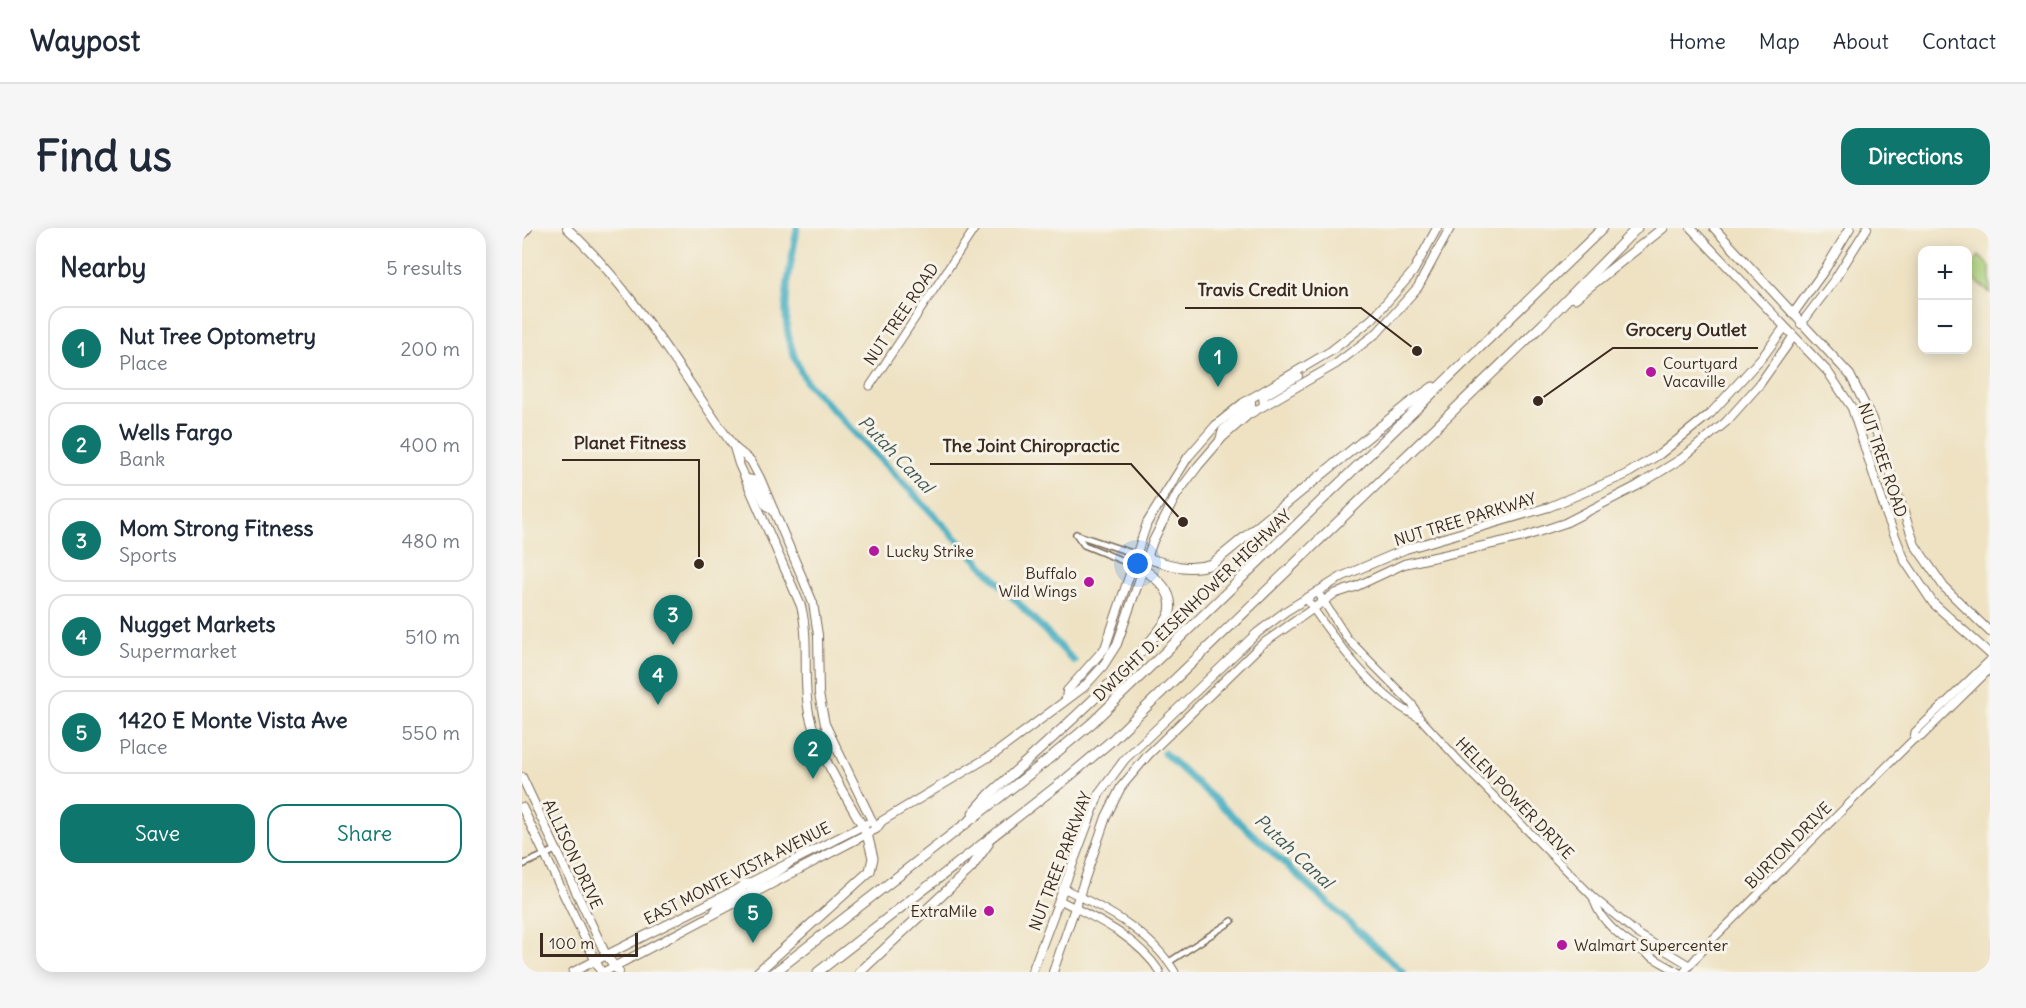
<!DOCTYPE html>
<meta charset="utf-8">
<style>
:root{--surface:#fff;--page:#f6f6f7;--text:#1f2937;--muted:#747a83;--line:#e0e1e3;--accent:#0f766e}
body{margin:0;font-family:Delius,sans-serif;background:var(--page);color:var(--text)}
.controls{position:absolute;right:18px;top:18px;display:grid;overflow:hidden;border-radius:12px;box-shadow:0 3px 15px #0003}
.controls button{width:54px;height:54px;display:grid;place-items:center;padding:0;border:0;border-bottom:2px solid var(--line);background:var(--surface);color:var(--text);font:30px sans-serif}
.scale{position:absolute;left:18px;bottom:15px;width:98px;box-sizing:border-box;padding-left:6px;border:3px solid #3b2a1e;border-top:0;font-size:16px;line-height:21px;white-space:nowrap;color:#3b2a1e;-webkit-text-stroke:4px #f7f3e8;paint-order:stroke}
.you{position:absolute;left:616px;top:336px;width:21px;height:21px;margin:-15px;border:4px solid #fff;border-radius:50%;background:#1a73e8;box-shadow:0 0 0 9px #1a73e833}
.badge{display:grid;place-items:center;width:39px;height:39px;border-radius:50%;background:var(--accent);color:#fff;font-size:20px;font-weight:700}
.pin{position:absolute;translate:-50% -50px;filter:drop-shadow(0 2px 3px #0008)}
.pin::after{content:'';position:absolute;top:32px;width:21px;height:18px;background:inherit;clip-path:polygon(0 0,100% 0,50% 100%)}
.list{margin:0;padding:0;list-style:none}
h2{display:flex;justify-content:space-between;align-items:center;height:78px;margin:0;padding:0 24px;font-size:26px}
h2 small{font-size:20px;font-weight:400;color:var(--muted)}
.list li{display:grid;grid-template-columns:39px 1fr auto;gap:18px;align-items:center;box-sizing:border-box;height:84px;margin:0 12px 12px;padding:0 12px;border:2px solid var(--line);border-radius:18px}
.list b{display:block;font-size:22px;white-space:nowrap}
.list p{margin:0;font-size:20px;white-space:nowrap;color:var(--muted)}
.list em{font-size:20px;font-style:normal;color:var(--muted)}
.actions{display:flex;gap:12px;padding:18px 24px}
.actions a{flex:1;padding:14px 0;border:2px solid var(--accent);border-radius:18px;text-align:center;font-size:21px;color:var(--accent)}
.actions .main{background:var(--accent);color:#fff}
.map{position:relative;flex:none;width:1468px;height:744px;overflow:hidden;border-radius:18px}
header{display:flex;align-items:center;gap:36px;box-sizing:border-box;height:84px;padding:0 30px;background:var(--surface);border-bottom:2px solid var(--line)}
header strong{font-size:28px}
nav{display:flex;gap:33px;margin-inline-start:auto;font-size:21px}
.intro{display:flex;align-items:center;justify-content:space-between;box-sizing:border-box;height:144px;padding:0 36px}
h1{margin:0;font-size:42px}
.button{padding:15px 27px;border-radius:18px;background:var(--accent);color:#fff;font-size:21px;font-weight:700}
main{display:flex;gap:36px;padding:0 36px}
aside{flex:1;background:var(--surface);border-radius:18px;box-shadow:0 3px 15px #0003}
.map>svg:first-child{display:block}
.green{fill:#abd27c;stroke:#737e4d;stroke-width:1.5}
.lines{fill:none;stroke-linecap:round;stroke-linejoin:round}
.canal{stroke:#42adc1;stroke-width:7}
.minor-casing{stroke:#7a6a58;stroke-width:8}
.tertiary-casing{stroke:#7a6a58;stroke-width:9}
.secondary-casing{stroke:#7a6a58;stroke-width:10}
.motorway-casing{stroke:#7a6a58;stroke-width:11}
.minor{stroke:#fff;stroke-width:5}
.tertiary{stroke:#fff;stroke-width:7}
.secondary{stroke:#fff;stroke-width:8}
.motorway{stroke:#fff;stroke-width:9}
.poi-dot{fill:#b5179e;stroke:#f7f3e8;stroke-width:2}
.labels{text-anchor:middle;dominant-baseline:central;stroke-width:6;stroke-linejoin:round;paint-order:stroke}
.street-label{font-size:16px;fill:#3b2a1e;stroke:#f7f3e8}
.poi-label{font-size:16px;fill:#3b2a1e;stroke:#f7f3e8;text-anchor:start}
.water-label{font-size:18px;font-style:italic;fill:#3d5857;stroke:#f7f3e8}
.leader{fill:none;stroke:#3b2a1e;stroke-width:2}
.callout-dot{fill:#3b2a1e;stroke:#f7f3e8;stroke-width:2}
.callout-label{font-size:18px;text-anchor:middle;font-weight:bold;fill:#3b2a1e;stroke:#f7f3e8;stroke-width:6;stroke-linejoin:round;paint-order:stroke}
</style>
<header>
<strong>Waypost</strong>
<nav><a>Home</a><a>Map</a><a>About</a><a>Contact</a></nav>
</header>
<div class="intro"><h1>Find us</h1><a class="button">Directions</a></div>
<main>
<aside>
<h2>Nearby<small>5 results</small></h2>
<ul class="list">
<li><span class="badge">1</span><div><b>Nut Tree Optometry</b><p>Place</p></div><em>200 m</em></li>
<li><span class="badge">2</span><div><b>Wells Fargo</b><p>Bank</p></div><em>400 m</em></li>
<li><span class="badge">3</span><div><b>Mom Strong Fitness</b><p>Sports</p></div><em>480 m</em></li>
<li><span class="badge">4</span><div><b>Nugget Markets</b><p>Supermarket</p></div><em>510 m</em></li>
<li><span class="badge">5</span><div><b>1420 E Monte Vista Ave</b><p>Place</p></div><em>550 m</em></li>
</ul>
<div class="actions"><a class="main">Save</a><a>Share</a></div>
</aside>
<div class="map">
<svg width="1468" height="744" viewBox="0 0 1468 744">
<rect width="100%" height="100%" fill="#f7f3e8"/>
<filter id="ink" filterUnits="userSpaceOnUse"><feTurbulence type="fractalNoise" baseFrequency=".0167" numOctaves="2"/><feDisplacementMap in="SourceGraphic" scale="12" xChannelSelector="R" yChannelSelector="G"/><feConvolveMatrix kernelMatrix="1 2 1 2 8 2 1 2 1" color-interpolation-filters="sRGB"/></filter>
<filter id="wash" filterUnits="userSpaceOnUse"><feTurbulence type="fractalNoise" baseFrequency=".008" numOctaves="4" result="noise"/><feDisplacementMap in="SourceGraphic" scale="24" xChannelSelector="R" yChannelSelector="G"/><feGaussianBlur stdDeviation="1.35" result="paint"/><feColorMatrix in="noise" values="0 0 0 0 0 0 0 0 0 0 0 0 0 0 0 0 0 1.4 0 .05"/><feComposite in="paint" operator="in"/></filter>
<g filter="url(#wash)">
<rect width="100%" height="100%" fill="#eee2c3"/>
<!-- green -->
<path class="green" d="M1457,28L1468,38V65L1446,45Z"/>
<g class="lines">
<!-- canal -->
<g class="canal">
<path d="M275,0C265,62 252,97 285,155L552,433"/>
<path d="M642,525L881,744"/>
</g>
</g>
</g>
<g filter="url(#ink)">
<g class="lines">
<!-- minor casing -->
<g class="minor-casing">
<g id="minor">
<path d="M554,306L562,317L621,341"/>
<path d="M556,307L625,330"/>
<path d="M0,637L34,622"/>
<path d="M647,734L710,693"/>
</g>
</g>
<!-- tertiary casing -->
<g class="tertiary-casing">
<g id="tertiary">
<path d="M348,158L453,0"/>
<path d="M795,363L825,410L890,476L897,489L940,536L1071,669L1116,706L1167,737"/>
<path d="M784,370C810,409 853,469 896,489"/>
<path d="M1392,511L1393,504L1468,432"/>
<path d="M541,660C584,681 628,703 653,744"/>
<path d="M1071,669C1079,704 1127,727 1156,744"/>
<path d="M538,672C576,692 613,707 638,744"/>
<path d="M1162,744L1187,715L1392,511L1399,509L1468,441"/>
</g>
</g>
<!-- secondary casing -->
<g class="secondary-casing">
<g id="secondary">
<path d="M45,0C112,62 159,145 212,219L229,233L238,250L291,375L296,407L297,466L303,496L354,601"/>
<path d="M1169,0L1306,144L1330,180L1365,288L1383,333L1411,375L1468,426"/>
<path d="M1192,0L1328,147L1350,191L1393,317L1422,359L1468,404"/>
<path d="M0,7L6,0"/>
<path d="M1271,86L1304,40L1328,0"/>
<path d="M1279,96L1313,51L1345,0"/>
<path d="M742,177L741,169L745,166L776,148"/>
<path d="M698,212L701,202L729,177V170"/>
<path d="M212,219L217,236L279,378C288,413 280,450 287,485C295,524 325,570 345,606"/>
<path d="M225,251L231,252L244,277L252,283"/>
<path d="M544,471L545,463L583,420L625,295L666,229L694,197L721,175L809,123L850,91L891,44L915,0"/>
<path d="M0,549L84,727L97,744"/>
<path d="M0,579L79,744"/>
<path d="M227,667C230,651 256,648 267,635"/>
<path d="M193,683L198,676L220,664L222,655"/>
<path d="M51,744L344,596"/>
<path d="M82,744L354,601L360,593L475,524L562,459L581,438L595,416L631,313L655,266L676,238L701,209L726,187L814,136L856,104L896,59L928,0"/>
<path d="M510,744L577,566L603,531L735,405L764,383L821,348L884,321L1027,279L1103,247L1138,226L1189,185L1242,127L1262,100"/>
<path d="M531,744L584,589L599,559L627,526L739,417L812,366L833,359L882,336L1001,309L1043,295L1115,258L1159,231L1204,194L1237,157L1271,109"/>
</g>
</g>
<!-- motorway casing -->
<g class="motorway-casing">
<g id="motorway">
<path d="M1053,70L1141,0"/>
<path d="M625,330C647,337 666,344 690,336L885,177L911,159"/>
<path d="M451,585L468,566C499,538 640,415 648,384C652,364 636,351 621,341"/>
<path d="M236,744L348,643L351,630L345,606"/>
<path d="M253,744L523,534L570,495L1081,0"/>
<path d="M296,744L544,551L588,514L1021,96L1115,0"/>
<path d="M338,744L449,640L466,616"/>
</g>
</g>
<!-- minor -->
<use href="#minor" class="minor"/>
<!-- tertiary -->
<use href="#tertiary" class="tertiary"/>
<!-- secondary -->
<use href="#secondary" class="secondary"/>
<!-- motorway -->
<use href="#motorway" class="motorway"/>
</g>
</g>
<!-- markers -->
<g class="poi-dot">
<circle cx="1129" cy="144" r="6"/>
<circle cx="352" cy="323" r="6"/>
<circle cx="567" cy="354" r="6"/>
<circle cx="467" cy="683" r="6"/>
<circle cx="1040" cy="717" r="6"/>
</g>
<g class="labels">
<!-- street labels -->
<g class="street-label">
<text transform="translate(379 86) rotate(-56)">NUT TREE ROAD</text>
<text transform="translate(1361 232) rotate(71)">NUT TREE ROAD</text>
<text transform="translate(943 291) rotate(-17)">NUT TREE PARKWAY</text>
<text transform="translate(670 377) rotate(-44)">DWIGHT D. EISENHOWER HIGHWAY</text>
<text transform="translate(993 570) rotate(46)">HELEN POWER DRIVE</text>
<text transform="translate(1266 617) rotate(-45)">BURTON DRIVE</text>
<text transform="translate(51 626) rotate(65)">ALLISON DRIVE</text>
<text transform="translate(538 633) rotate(-69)">NUT TREE PARKWAY</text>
<text transform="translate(215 645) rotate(-27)">EAST MONTE VISTA AVENUE</text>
</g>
<!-- poi labels -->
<g class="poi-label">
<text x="1141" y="135">Courtyard<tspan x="1141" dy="18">Vacaville</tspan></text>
<text x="364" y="323">Lucky Strike</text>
<text x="555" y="345" text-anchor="end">Buffalo<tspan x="555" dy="18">Wild Wings</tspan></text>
<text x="455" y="683" text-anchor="end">ExtraMile</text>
<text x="1052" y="717">Walmart Supercenter</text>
</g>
<!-- water labels -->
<g class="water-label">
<text transform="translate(374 226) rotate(46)">Putah Canal</text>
<text transform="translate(772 623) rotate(43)">Putah Canal</text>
</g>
</g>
<!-- callouts -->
<path class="leader" d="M895 123L839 80H663M1016 173L1091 120H1236M177 336L177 232H40M661 294L609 236H408"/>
<g class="callout-dot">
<circle cx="895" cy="123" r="6"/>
<circle cx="1016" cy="173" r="6"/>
<circle cx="177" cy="336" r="6"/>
<circle cx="661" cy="294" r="6"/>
</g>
<g class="callout-label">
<text x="751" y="68">Travis Credit Union</text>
<text x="1164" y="108">Grocery Outlet</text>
<text x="108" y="221">Planet Fitness</text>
<text x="509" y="224">The Joint Chiropractic</text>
</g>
</svg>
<div class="controls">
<button>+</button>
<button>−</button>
</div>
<div class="scale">100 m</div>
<div class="you"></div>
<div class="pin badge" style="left:696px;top:159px">1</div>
<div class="pin badge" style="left:291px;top:551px">2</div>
<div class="pin badge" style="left:151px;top:417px">3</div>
<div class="pin badge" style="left:136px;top:477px">4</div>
<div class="pin badge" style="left:231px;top:715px">5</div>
</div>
</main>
